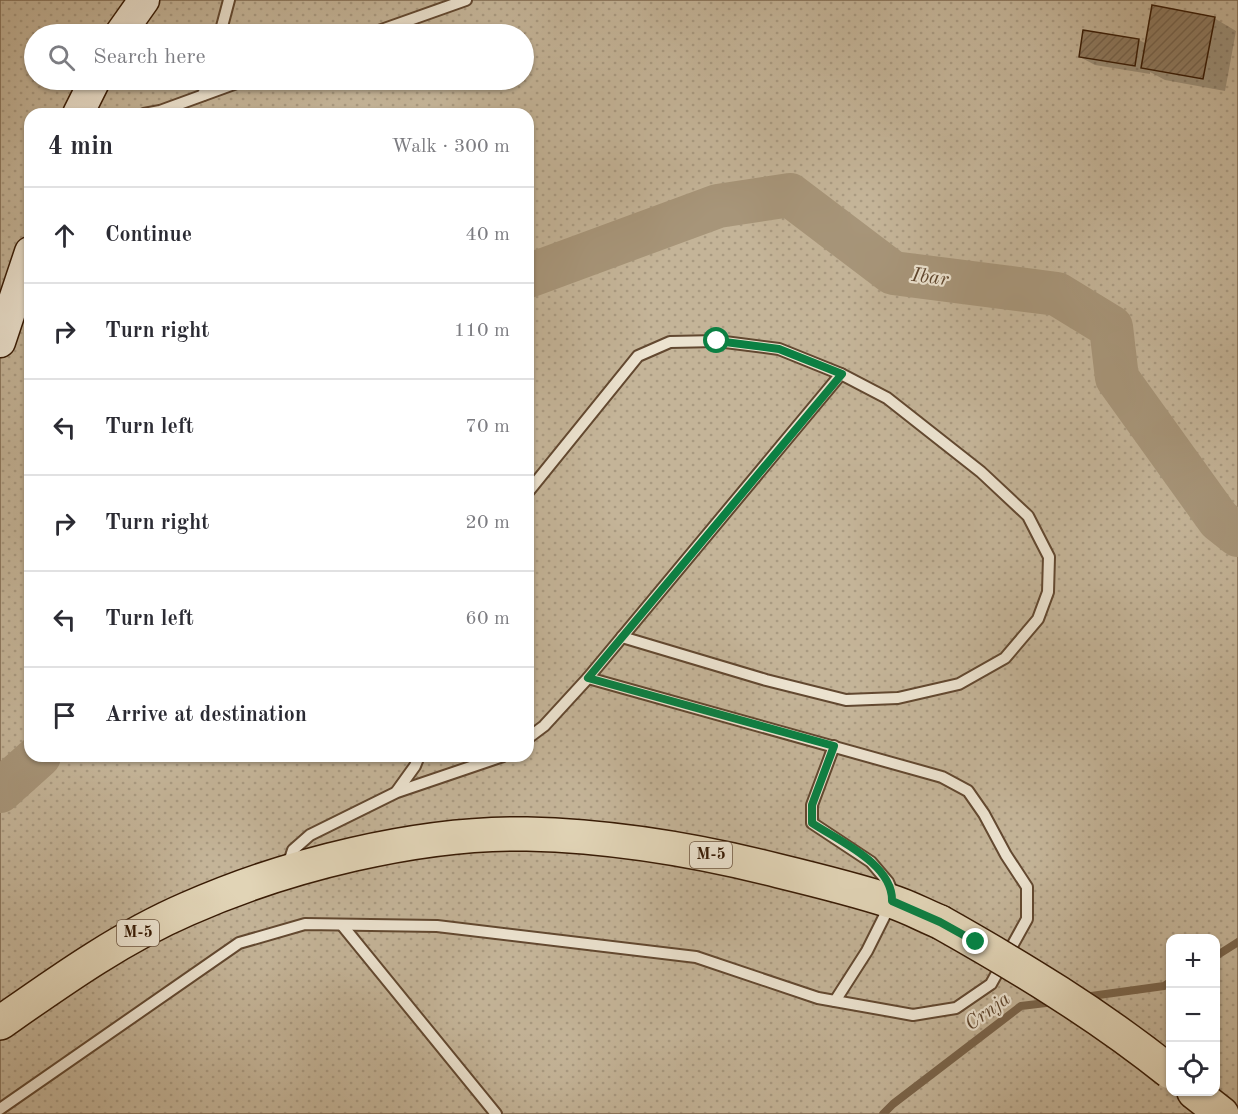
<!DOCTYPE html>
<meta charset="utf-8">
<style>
:root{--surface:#fff;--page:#f7f7f7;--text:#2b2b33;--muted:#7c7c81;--line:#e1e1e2}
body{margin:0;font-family:"Old Standard TT",serif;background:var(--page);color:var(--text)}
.controls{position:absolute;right:18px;bottom:18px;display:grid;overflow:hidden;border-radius:12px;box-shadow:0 2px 4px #0004}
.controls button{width:54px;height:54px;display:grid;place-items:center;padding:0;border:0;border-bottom:2px solid var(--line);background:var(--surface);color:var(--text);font:30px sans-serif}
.stop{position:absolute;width:18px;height:18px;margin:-14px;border:4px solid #0b8043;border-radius:50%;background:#fff}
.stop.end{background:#0b8043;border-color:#fff;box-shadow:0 2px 6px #0008}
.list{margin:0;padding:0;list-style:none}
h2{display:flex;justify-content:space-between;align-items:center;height:78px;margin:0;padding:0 24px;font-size:26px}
h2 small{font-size:20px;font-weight:400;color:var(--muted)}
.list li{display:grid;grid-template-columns:39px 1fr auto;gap:18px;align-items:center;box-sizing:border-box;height:96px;padding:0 24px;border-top:2px solid var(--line)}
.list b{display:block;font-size:22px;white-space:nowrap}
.list em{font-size:20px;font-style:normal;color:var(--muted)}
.icon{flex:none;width:33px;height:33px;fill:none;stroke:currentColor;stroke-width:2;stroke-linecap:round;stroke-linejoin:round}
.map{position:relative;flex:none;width:1238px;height:1114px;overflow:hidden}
.search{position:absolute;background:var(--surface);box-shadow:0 2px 4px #0004;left:24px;top:24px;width:510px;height:66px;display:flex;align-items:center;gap:15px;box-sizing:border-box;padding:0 21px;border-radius:33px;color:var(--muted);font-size:22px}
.panel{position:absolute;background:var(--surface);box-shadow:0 2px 4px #0004;left:24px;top:108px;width:510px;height:654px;border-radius:18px}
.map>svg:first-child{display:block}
.grass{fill:url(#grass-dots);stroke:#7e674e;stroke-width:1.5;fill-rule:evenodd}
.shadow{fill:#0003}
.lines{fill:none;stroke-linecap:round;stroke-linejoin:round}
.stream{stroke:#7a644a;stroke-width:8}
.river{stroke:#a79579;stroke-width:44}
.building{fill:url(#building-hatch);stroke:#371a04;stroke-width:1.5}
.lane-casing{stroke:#624830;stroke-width:14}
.secondary-casing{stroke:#371a04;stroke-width:33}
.primary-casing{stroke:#371a04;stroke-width:36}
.lane{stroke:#ece3d0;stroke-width:10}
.secondary{stroke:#ece3d0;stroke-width:30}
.primary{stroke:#e1d4b6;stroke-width:33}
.primary-bridge-casing{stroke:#371a04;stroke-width:36;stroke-linecap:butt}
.primary-bridge{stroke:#e1d4b6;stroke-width:33}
.route{stroke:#0b8043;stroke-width:8}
.labels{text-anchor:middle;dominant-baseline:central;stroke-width:4.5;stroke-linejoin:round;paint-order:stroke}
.shield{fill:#ece3d0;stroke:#6d5641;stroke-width:1.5}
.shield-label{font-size:16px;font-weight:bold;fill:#371a04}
.water-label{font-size:20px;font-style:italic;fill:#5e452d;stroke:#ece3d0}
</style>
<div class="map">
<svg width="1238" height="1114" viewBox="0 0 1238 1114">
<defs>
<pattern id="grass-dots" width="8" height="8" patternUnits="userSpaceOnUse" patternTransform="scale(1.5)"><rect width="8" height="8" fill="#c4b498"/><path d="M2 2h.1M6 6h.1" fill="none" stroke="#a99a81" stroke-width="1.8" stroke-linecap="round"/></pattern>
<pattern id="building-hatch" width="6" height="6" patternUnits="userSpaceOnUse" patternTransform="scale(1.5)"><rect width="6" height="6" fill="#8f7b61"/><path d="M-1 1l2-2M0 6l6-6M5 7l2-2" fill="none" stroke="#76644e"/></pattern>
</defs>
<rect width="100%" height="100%" fill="#e1d4b6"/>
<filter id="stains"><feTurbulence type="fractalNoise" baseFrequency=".00333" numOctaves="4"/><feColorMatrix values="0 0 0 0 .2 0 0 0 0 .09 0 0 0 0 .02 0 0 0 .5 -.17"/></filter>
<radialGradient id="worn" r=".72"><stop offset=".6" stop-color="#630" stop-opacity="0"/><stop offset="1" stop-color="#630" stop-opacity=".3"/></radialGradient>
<!-- grass -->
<path class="grass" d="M0,0H1238V1114H0ZM34,34H524V80H34ZM30,114H528V756H30ZM1170,938H1216V1092H1170Z"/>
<!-- shadow -->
<path class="shadow" d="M1214,18L1236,31L1225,91L1165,80L1150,72V74L1095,65L1080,57L1084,32L1139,40L1147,44Z"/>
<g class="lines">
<!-- stream -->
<g class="stream">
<path d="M1216,956L1238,942"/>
<path d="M1084,997L1164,986L1170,982"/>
<path d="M883,1114L893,1104L1021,1006L1054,1002"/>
</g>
<!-- river -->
<g class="river">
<path d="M528,276L718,206L790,195L893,273L1057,294L1111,327L1117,378L1219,520L1238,535"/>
<path d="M0,791L39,756"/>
</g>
</g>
<!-- building -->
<g class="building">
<path d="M1152,5L1215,17L1203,79L1141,68Z"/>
<path d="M1083,30L1139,39L1135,66L1079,57Z"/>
</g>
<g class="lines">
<!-- lane casing -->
<g class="lane-casing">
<g id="lane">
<path d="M220,34L229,0"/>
<path d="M370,34L466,0"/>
<path d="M203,95L208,80"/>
<path d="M144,114L160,111L245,80"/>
<path d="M528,492L638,356L670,342L717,341L779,349L841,374L887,398L981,472L1028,516L1049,557L1048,592L1038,619L1005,658L959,684L898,698L846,700L766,680L622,637"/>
<path d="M528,738L544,726L588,678L841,374"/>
<path d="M834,746L812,805V823L871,862L888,882L892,891V901L867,951L835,1001"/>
<path d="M397,791L415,766L419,756"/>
<path d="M290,867V859L293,850L310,835L397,792L503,756"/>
<path d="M342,925L496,1114"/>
<path d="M0,1109L239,943L305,924L437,926L696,957L818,998L913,1015L956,1008L991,984L1027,919V887L1006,855L984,814L968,791L942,777L588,678"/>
</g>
</g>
<!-- secondary casing -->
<g class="secondary-casing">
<g id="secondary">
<path d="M120,34L144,0"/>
<path d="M78,114L95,80"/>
<path d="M0,342L30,252"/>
</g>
</g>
<!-- primary casing -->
<g class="primary-casing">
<g id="primary">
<path d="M0,1023C60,981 120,938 187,909C286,865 419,832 527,834C611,836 697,850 779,871C816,880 853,889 890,901C907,906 923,915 940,922"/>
<path d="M1194,1092L1222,1114"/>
</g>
</g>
<!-- lane -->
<use href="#lane" class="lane"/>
<!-- secondary -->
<use href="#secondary" class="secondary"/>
<!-- primary -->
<use href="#primary" class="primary"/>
<!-- primary-bridge casing -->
<g class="primary-bridge-casing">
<path id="primary-bridge" d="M940,922C1020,967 1099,1015 1170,1072"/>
</g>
<!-- primary-bridge -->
<use href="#primary-bridge" class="primary-bridge"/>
</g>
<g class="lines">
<!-- route -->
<path class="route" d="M717,341L779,349L842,374L588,678L834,746L812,805V823C839,841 893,864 892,901L940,922L976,942"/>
</g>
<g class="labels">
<!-- shield labels -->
<g class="shield">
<rect x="690" y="842" width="42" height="26" rx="4.5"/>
<rect x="117" y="920" width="42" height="26" rx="4.5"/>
</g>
<g class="shield-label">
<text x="711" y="855">M-5</text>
<text x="138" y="933">M-5</text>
</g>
<!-- water labels -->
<g class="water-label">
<text transform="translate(930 278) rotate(7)">Ibar</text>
<text transform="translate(988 1012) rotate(-36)">Crnja</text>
</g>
</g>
<rect width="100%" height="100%" filter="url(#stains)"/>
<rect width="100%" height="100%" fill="url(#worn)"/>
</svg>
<div class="controls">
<button>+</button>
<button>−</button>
<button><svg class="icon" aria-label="locate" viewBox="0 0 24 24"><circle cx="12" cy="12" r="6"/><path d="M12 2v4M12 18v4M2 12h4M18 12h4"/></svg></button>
</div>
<div class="stop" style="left:717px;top:341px"></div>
<div class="stop end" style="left:976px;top:942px"></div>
<div class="search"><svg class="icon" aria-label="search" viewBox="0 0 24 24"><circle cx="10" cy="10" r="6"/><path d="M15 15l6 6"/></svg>Search here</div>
<section class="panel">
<h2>4 min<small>Walk · 300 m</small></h2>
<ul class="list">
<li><svg class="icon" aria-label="ahead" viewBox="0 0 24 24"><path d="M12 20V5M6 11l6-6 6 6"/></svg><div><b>Continue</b></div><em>40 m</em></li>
<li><svg class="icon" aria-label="right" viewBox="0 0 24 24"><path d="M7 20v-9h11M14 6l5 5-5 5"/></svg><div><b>Turn right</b></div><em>110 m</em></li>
<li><svg class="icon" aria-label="left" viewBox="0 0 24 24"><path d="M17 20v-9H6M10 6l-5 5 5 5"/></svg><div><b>Turn left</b></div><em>70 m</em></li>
<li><svg class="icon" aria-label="right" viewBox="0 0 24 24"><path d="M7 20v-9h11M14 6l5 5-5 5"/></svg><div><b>Turn right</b></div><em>20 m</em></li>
<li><svg class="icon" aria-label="left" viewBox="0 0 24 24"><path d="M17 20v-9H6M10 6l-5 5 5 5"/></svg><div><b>Turn left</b></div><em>60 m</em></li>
<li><svg class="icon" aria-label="arrive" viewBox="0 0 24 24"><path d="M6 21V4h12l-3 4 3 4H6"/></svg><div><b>Arrive at destination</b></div></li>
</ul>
</section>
</div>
